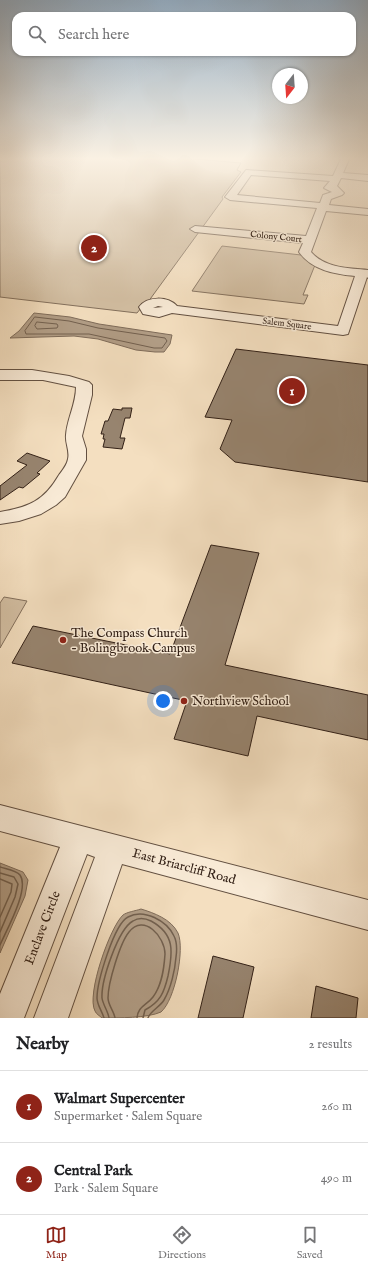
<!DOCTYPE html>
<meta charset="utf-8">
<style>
:root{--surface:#fff;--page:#f6f6f6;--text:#202124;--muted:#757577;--line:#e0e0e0;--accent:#8f2418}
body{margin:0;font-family:"IM FELL English",serif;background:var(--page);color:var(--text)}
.compass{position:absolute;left:272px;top:68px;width:36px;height:36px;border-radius:50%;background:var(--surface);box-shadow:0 1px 3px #0004;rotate:197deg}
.you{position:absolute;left:163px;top:701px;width:14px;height:14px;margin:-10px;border:3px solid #fff;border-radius:50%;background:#1a73e8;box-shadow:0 0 0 6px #1a73e833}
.badge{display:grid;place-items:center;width:26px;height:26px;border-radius:50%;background:var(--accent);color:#fff;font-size:13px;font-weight:700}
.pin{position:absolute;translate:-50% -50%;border:2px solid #fff;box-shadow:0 1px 4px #0006}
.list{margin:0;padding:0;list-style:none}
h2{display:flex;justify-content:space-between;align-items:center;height:52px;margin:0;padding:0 16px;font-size:17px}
h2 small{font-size:13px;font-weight:400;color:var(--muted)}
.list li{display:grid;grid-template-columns:26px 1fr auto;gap:12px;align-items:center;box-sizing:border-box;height:72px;padding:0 16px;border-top:1px solid var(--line)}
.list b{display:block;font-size:15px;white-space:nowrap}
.list p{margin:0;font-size:13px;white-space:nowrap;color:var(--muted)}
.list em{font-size:13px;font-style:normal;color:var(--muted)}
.icon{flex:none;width:22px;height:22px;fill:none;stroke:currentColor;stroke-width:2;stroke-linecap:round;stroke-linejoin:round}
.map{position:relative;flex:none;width:368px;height:1018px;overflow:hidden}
.search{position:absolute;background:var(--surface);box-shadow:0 1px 3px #0004;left:12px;right:12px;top:12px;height:44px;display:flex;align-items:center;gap:10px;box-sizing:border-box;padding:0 14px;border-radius:12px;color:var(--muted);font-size:15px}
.sheet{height:196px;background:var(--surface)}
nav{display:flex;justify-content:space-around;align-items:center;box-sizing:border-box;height:56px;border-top:1px solid var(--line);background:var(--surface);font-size:11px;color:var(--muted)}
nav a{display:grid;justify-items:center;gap:2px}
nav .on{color:var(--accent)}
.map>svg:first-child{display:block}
.green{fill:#d3bfa3;stroke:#83705d}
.water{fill:#b29e87;stroke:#7f6c5a}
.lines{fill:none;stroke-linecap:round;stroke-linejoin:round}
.shore-far1{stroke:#72604f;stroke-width:1}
.shore{stroke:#72604f;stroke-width:1.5}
.building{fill:#97846f;stroke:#332117}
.minor-casing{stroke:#635041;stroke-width:2}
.minor{fill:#f8ead6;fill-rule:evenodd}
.poi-dot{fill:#8f2418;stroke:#f8ead6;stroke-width:1.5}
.labels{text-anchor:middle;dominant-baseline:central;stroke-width:3;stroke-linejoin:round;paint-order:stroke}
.far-street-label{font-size:9px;fill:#332117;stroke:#f8ead6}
.near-poi-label{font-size:13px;fill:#332117;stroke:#f8ead6;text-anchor:start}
.near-street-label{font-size:13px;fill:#332117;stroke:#f8ead6}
</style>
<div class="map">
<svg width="368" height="1018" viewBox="0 0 368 1018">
<rect width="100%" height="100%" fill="#f4dfc0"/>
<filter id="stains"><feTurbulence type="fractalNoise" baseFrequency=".005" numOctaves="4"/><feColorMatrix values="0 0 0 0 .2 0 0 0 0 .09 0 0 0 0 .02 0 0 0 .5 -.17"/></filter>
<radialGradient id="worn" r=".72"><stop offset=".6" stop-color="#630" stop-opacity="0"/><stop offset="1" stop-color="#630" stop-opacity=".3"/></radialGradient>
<!-- green -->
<g class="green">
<path d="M0,157H173L241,163L237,170L241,172L222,197L223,199L148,302L145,303L137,313L0,297Z"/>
<path d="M222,246L301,255L306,260L315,265L303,295H308L304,304L192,291Z"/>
<path d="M4,597L27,601L0,648V603Z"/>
</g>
<!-- water -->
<g class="water">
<path d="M34,313L70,317L99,324L172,335L170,344L164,352H155L136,350L98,339L74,336L10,338L19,331Z"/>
<path d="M0,863L23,872L28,880L25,896L0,953Z"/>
<path d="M141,909C154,913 171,919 178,933C185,949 175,1000 161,1012C148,1018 118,1018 102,1018C100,1016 96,1014 95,1011C86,995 110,927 123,915C127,912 135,911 141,909Z"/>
</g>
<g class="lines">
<!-- shore-far1 -->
<g class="shore-far1">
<path d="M35,317L69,321L98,328L165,338L167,341L162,348H154L89,334H26L25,331Z"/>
<path d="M37,322L57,324L58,326L57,328L37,329L35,326Z"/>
</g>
<!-- shore -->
<g class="shore">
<path d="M0,867C6,869 16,870 20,875C30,889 6,931 0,945"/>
<path d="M0,873L14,877L18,884L15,897L0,932"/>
<path d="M0,879L12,884L11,892L0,917"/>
<path d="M104,1018C102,1011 97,1005 97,998C97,982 114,924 128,917C144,908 167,921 174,936C177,942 177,950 176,957C175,970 171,988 164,1000C160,1007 150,1011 148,1018"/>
<path d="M109,1018C108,1011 103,1005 102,998C101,981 118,929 133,921C139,917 145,918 151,921C175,934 173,952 168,976C164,993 160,1002 145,1010L143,1018"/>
<path d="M115,1018C114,1011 108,1005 108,998C108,983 120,943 129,932C144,913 165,937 165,954C164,969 162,985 153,997C146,1006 138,1006 137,1018"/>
</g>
</g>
<!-- building -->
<g class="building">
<path d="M236,349L368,365V482L235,462L220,449L232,420L205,417Z"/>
<path d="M122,408H132L130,418H125L120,438H125L122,449L103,447L105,439H103L104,434H101L105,421H108L113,409L122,410Z"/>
<path d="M27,453L50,461L37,473L40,474L23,488L19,487L0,500V486L27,465L17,461Z"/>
<path d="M211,545L259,553L225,665L368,695V740L257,716L248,756L174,739L187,701L12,663L33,626L170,654Z"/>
<path d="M213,956L254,967L243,1018H198Z"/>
<path d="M316,986L358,998L356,1018H311Z"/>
</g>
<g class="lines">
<!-- minor casing -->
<g class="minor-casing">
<g id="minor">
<path d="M342,157H350L343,173L368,175V181L341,178L337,186L344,193L342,195L331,199L329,205L368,209V215L326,211L311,252C325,268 348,268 368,270V278L367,277L348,334L343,335L172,313L159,317L143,314L139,307C147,296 168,296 177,306L338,326L355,276C334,274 312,270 299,252L303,243L195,232L190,229L195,226L306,236L317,208L230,200L225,197L246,170L333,176ZM251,175L330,181L324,188L332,192L323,195L320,203L237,195ZM158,306L163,307L153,308Z"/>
<path d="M0,370H32L69,376L89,382L92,385V395L82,436L86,449V460L65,497L56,505L41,514L19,521L0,524V512C29,507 44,501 59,475C62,471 67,465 68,459C70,451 65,443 66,435C67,419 76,404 76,387L43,380H0Z"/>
<path d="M0,805L368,900V930L122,864L68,1018H34L95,857L87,854L24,1018H0V994L60,847L0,831Z"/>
</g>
</g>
<!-- minor -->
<use href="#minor" class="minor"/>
</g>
<!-- sky -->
<linearGradient id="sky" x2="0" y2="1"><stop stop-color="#92abc1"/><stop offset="0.53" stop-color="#faf1e3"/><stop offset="1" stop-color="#faf1e3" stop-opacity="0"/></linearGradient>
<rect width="368" height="299" fill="url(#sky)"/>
<!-- markers -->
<g class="poi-dot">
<circle cx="63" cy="640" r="4"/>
<circle cx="184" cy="701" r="4"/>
</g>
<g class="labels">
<!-- far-street labels -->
<g class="far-street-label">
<text transform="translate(276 237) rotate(6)">Colony Court</text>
<text transform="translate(287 324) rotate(7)">Salem Square</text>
</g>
<!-- near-poi labels -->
<g class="near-poi-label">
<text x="71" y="633">The Compass Church<tspan x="71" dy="15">- Bolingbrook Campus</tspan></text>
<text x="192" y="701">Northview School</text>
</g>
<!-- near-street labels -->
<g class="near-street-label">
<text transform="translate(184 867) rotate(15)">East Briarcliff Road</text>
<text transform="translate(43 928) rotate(-69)">Enclave Circle</text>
</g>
</g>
<rect width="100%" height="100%" filter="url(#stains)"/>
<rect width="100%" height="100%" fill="url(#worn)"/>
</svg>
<svg class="compass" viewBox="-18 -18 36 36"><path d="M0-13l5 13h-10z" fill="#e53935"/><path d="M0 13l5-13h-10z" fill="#757577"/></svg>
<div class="you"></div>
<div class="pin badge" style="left:292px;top:391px">1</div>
<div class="pin badge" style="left:94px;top:248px">2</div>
<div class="search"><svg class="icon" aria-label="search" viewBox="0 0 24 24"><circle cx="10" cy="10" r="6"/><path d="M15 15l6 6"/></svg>Search here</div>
</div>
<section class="sheet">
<h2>Nearby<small>2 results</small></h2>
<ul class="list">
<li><span class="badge">1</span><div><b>Walmart Supercenter</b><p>Supermarket · Salem Square</p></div><em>260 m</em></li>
<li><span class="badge">2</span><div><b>Central Park</b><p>Park · Salem Square</p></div><em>490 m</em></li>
</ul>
</section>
<nav>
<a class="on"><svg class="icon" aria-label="map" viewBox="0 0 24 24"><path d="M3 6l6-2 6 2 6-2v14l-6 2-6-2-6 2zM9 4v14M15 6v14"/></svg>Map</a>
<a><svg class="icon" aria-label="directions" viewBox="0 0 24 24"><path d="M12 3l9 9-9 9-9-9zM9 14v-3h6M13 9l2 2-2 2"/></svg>Directions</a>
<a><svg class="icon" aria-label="saved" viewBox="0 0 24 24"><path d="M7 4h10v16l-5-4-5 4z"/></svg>Saved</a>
</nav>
